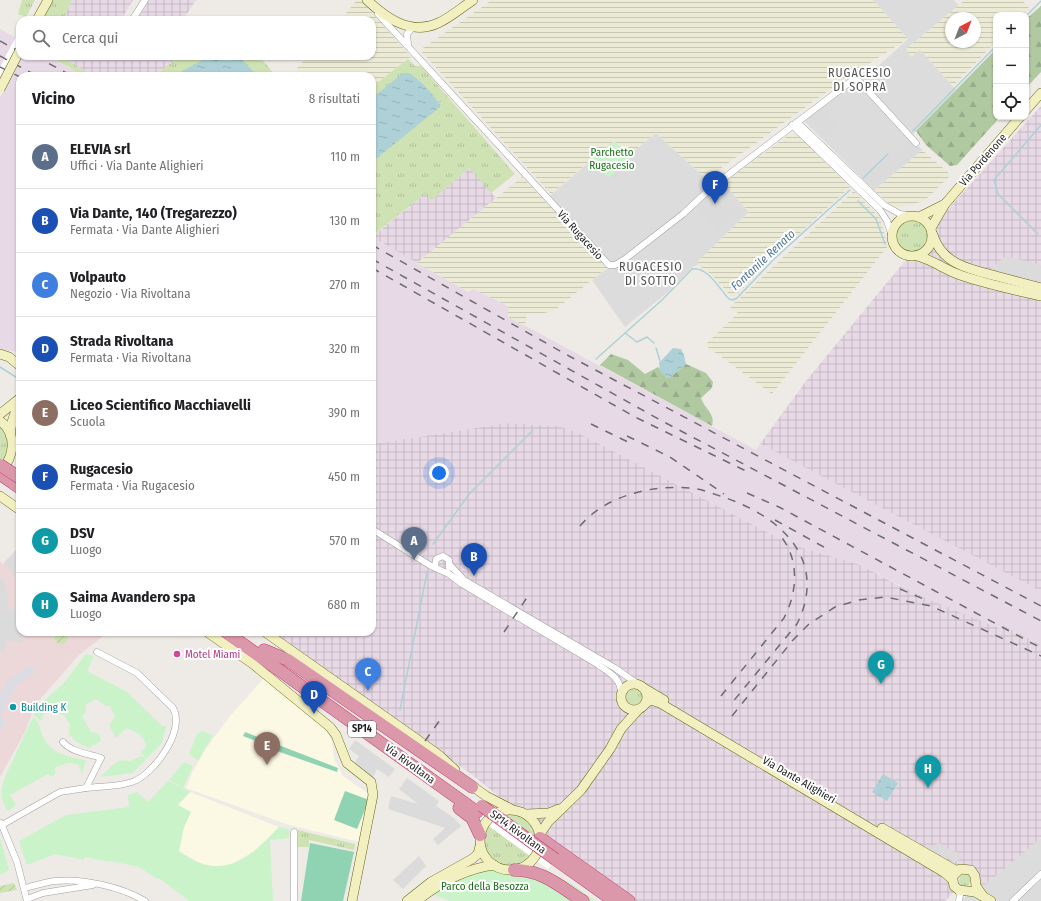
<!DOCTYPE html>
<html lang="it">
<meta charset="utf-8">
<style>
:root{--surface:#fff;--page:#f2f2f2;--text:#202124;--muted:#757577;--line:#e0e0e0;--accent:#b51927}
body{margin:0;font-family:"Fira Sans Condensed",sans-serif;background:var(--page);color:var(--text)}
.controls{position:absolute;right:12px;top:12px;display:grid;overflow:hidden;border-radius:8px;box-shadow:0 1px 3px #0004}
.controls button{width:36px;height:36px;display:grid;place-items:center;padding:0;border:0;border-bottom:1px solid var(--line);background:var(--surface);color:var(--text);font:20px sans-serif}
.compass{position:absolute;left:945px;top:12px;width:36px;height:36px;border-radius:50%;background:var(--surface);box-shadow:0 1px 3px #0004;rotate:42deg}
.you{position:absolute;left:439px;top:473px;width:14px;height:14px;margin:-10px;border:3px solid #fff;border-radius:50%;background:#1a73e8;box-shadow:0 0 0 6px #1a73e833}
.badge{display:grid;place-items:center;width:26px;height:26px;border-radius:50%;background:var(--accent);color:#fff;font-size:13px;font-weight:700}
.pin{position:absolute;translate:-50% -33px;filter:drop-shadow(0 1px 2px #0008)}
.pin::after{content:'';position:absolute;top:21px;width:14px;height:12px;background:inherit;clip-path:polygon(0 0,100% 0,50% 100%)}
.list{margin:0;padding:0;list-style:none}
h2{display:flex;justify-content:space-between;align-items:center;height:52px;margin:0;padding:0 16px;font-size:17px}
h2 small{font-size:13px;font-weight:400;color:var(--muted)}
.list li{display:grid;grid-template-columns:26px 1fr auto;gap:12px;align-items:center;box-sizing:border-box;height:64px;padding:0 16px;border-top:1px solid var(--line)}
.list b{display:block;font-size:15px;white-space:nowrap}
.list p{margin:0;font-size:13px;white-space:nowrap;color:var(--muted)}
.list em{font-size:13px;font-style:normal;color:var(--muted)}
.icon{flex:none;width:22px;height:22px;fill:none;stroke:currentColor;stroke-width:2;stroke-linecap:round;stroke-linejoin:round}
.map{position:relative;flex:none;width:1041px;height:901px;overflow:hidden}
.search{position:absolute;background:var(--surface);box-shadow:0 1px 3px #0004;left:16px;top:16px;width:360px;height:44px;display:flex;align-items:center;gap:10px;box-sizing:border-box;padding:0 14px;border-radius:12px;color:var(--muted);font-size:15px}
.panel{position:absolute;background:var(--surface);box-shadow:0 1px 3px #0004;left:16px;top:72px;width:360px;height:564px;border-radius:12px}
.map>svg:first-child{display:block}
.residential{fill:#dddcdc}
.commercial{fill:#edd8d9}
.industrial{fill:url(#industrial-grid)}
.education{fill:#fbf9e3}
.railway{fill:#e7d9e5}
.farmland{fill:url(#farmland-rules);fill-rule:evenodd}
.grass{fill:url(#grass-tufts)}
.forest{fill:url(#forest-firs)}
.park{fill:#caf3c9}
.garden{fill:url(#garden-furrows)}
.pitch{fill:#8fd3b3}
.parking{fill:#dbdbdb}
.plaza{fill:#dbdce4}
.water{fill:url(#water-ripples)}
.pier{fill:#fff}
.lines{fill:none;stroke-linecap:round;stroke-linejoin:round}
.stream{stroke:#add1d6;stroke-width:1.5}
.street-casing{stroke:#a0a0a0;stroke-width:7}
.secondary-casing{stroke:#676913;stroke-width:10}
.highway-casing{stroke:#c53b76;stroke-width:13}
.street{stroke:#fff;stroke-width:6}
.secondary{stroke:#f2f0c1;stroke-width:9}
.highway{stroke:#dc98ab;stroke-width:12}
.rail{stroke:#6d6d6d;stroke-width:1.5;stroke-dasharray:8 8;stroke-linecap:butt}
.secondary-bridge-casing{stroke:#676913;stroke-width:10;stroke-linecap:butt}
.highway-bridge-casing{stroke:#c53b76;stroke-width:13;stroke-linecap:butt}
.secondary-bridge{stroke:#f2f0c1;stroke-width:9}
.highway-bridge{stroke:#dc98ab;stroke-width:12}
.hotel-dot{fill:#d1479c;stroke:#fff;stroke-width:1.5}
.culture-dot{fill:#0f9aa8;stroke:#fff;stroke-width:1.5}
.labels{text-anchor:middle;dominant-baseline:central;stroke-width:4;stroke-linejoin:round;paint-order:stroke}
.shield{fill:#fff;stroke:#626262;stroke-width:1}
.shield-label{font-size:10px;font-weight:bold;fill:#1f1f1f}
.park-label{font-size:11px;fill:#1a701a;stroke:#fff}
.street-label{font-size:11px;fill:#1f1f1f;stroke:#fff}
.hotel-label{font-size:11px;fill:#b23c85;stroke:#fff;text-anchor:start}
.culture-label{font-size:11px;fill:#0d838f;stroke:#fff;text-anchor:start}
.neighbourhood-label{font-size:12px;letter-spacing:1px;fill:#525252;stroke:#fff}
.water-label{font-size:12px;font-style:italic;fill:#507894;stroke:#fff}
</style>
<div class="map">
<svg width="1041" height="901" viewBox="0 0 1041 901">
<defs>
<pattern id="industrial-grid" width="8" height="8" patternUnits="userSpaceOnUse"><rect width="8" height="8" fill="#e7d9e5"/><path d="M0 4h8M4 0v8" fill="none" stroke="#c6bac4"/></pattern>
<pattern id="farmland-rules" width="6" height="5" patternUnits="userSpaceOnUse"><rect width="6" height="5" fill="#ebead4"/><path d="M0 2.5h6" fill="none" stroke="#c9c8b6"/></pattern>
<pattern id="grass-tufts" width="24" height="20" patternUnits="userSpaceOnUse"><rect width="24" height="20" fill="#cee2b3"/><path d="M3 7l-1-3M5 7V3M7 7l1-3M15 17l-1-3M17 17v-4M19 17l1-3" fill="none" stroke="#b0c19a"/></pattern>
<pattern id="forest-firs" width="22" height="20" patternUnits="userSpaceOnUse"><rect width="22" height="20" fill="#b0c9a1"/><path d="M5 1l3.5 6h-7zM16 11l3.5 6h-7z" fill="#97ac8a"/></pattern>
<pattern id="garden-furrows" width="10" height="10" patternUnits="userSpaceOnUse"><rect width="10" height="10" fill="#cee2b3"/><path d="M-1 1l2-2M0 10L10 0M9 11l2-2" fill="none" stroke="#b0c19a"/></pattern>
<pattern id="water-ripples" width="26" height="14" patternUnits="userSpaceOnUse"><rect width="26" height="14" fill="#add1d6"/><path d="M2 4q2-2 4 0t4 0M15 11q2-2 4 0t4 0" fill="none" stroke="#94b3b7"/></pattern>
</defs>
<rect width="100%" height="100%" fill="#eeebe7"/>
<!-- residential -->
<g class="residential">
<path d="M873,0H954L959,6L906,49H920L956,90L912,135L862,81L908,39Z"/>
<path d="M854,81L861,84L922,150L874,190L804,121Z"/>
<path d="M656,133L706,179L715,173L749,212L698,261V265L692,267L669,291L625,327L592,280L607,269L545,200L614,141L628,156Z"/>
<path d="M1041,838V901H962L967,894L976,892Z"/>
</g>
<!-- commercial -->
<path class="commercial" d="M20,546V632H108L78,656L35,705L25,732L0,777V561L3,564Z"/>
<!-- industrial -->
<g class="industrial">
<path d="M72,0H133L121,20H63Z"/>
<path d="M149,0H196L183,20H137Z"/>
<path d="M60,56H179L155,76H94Z"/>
<path d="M1041,106V592L760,444L806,381L885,285L951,206Z"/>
<path d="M470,168L496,198L417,263L372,237L425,194L431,200Z"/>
<path d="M507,423L559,426L579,433L790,544L861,565L900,586L1001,629L1003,625L1041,645V838L980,889L967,867L951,881L956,890L945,901H635L552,840L475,777L274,632H372V444Z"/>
</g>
<!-- education -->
<g class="education">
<path d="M264,678L326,729L332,742L334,759L343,776L369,794L359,842L289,825L186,788L193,771L205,750L230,716Z"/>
<path d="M190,792L279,827L258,849L231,865L219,867L203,865L179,851L184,827L191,812L178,805Z"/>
</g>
<!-- railway -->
<g class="railway">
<path d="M0,29L20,40V56H48L84,76H20V352L0,350Z"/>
<path d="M372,237L468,292L473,289L508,306L509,317L756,450L760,444L1041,591V645L1003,625L1001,629L925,598L861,565L790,544L579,433L559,426L507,423L372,444Z"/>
</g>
<!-- farmland -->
<g class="farmland">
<path d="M357,0H361L411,57L372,87V76H290L308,56H372V20H340Z"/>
<path d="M492,0H873L908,39L846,78L706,179L656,133L628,156L614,141L551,194L420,50Z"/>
<path d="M965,0H1022L1029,8L1023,15H996V42L953,86L920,50L911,57L906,49ZM951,18H975V42H951Z"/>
<path d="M790,134L798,135L850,187L772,259L735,296H731L711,274L698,265V261L749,212L725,185V182Z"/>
<path d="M922,150L951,175L924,201L901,207H893L874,190Z"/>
<path d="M522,177L608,267L554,311L539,314L527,313L525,326L508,317V306L473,289L468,292L417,263Z"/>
<path d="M854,191L880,218L888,246L772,394L705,345L738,313L730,307Z"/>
</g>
<!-- grass -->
<g class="grass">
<path d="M22,0H35L26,17L18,14Z"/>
<path d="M52,0H72L63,20H42Z"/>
<path d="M49,56H60L94,76H84Z"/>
<path d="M179,56H259L276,76H155Z"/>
<path d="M408,59L415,66H421L515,174L491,193L469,168L431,201L425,194L372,236V87Z"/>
<circle cx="912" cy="237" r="16"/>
<path d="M0,426C11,440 8,452 0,466Z"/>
<circle cx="634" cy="697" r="8"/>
<circle cx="510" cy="840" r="26"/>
<path d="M298,830L355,844L354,850L309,840V847H298Z"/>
<circle cx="965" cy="880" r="6"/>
</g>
<!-- forest -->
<g class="forest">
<path d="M1041,6V72L1026,88V19Z"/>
<path d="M996,49V117H1000L957,165L950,166L926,145L916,131Z"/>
<path d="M611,354L628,360L645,374L658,367L667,378H669L686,364L706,373L713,382L712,388L701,398C704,408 716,414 712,426L600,365Z"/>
</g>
<!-- park -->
<g class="park">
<path d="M614,141L631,160L608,178L592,159Z"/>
<path d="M86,654L94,656L87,671L127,692L162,726H166L162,743L146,759L141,752L146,747C145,736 136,731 126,728L116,738L109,725L115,717L110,706H105L96,699L86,704V711L82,716L91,732L99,734L101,741L89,748L76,742L69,734L70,725L64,715L59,714L54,708L44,714L41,721L34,715L36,708L65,682Z"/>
<path d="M33,717C42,725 40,733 46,742C54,754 73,758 86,760L82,774L78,764L70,763L55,767V775L51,777L48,774L10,795L16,805L8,811C0,801 0,789 5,777Z"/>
<path d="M202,731L213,735L198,761L189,754L197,734Z"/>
<path d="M142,756L146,760L132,773L100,777L114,764L122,760L130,761Z"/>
<path d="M184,762L193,766L183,788L169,780Z"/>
<path d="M168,781L190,792L178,805L191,812L184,827L179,851C221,883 249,859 279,827L289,829V838L270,840L273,901H189L159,878L157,879L139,867L110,861V862L85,857L84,860L55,854L27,865L19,841L66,815L129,807L128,795L137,792L148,802Z"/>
<path d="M0,838L9,870L0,875Z"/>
<path d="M488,869L509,873L544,872L569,882L596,901H450L434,895L465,876Z"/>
</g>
<!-- garden -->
<g class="garden">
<circle cx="61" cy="637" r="7"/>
<path d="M14,883L17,890L0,893V886Z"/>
</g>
<!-- pitch -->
<g class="pitch">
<path d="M245,732L338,768L337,772L274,750V748L243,736Z"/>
<path d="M345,791L369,800L357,829L334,820Z"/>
<path d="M310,843L354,852L343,901H301Z"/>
</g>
<!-- parking -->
<g class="parking">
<path d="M821,108L838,128L826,139L808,119Z"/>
<path d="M910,137L922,150L874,190L863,179Z"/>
<path d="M727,195L744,213L723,234L700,212L699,208L710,206L718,199L722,200Z"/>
<path d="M1006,256L1041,265V282L990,269Z"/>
<path d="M20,546V584L4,563Z"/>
<path d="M3,577L7,591L9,609L20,608V632H23L22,643L7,640L4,653L0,652V578Z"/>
<path d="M355,740L395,769L389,777L377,769L372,779L353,765L359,756L349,749Z"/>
<path d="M407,778L439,801L436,806L454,818L461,826L438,845L433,839L445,828L388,809L391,796L418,804L399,789Z"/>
<path d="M939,843L954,852L955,851L964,857L955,862L927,848Z"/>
<path d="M419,856L426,866L403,889L393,880Z"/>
</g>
<!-- plaza -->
<path class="plaza" d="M31,665L36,672L17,685L14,691L0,717L6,720L0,732V692L6,688L4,683Z"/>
<!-- water -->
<g class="water">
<path d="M210,56H238L257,75L267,76H173Z"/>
<path d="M403,73H409C418,78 438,98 440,107L372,162V98Z"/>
<path d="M673,348L681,349L684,355L686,364L669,378H667L660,371L659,363Z"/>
<path d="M883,774L898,783L887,801L872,792Z"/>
</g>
<!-- pier -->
<g class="pier">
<path d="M18,33L20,34L21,56L0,96V67Z"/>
<path d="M485,801L558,854L548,869L475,816Z"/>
</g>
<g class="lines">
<!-- stream -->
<g class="stream">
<path d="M1026,16L1041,1"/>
<path d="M438,103L441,101"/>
<path d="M913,131L996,46"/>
<path d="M863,178L888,154"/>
<path d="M858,201L876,219L885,244"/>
<path d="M1038,234L998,194L994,180L1041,125"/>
<path d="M625,333L637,342L647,337L654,343"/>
<path d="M656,348L660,361"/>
<path d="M596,359L662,300L692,269C708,266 720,290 729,299L733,300L737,298L774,259L850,190"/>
<path d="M0,367L19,379"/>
<path d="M433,544L470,493L533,430"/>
<path d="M400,710L427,572"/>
</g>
<!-- street casing -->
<g class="street-casing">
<g id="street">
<path d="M378,14L609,265H615L625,259L683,214L711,188L854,79L860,82L916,143"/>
<path d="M132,20L145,0"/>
<path d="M408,45L407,34L413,27"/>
<path d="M797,122L884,205L900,214L909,216"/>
<path d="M792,125L880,210L887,221L892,236"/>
<path d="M372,529L431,566L449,574L462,584L597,664C608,672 620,677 621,692"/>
<path d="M450,565L464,580L615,668L639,685"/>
<path d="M435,567L436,559L443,556L449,560V568"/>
<path d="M86,788C100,786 118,787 132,782C153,775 186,731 173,708L137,673L97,652"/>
<path d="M1,823L17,862L27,901"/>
<path d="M2,825L60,792L86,788L101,758C89,754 71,752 63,742"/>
<path d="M25,888C34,886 45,882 55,881C82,878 122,887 145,901"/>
<path d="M957,889L960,895L959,901"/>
<path d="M27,899L43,893L93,885"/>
<path d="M294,901V832"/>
<path d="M1013,901L1041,874"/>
</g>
</g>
<!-- secondary casing -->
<g class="secondary-casing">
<g id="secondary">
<path d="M367,0C385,17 409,35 436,24C449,19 461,8 473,0"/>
<path d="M37,20L48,0"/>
<path d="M1026,110L1041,93"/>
<circle cx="912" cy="236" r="20"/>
<path d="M919,217L945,204"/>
<path d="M931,228L945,204L1020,117"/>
<path d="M933,235C942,264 969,269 996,276C1011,280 1026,284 1041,288"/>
<path d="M917,256C933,260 945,270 960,275C986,284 1014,290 1041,296"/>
<path d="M0,354L9,357L20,366"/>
<path d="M0,414L19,399"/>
<path d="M0,421C18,434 14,457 1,471"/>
<path d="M10,435L12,422L20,398"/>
<path d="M0,496L20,510"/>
<path d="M207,632L253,664L330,727L336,735L347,763L371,782L373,795L352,901"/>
<path d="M265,632L418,740L440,756L455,770"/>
<circle cx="634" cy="697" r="13"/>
<path d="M642,687L664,700"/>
<path d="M646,703L651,700L660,703L945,873L953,880L954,886L959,890L975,892L991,901"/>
<path d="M468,783L486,796L511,809"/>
<circle cx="510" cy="840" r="30"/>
<path d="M527,814L549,813L559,809"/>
<path d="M882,828L957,871"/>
<path d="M540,834L548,822L581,790L610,749L621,729L638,710"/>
<path d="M954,875L960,869L971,870L975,876L976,886L983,896"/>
<path d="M407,901L431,882L472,859L478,854L480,846"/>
<path d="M417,901C439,883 465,869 494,865"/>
</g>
</g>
<!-- highway casing -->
<g class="highway-casing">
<g id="highway">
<path d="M0,474L20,488"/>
<path d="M226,632L477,812"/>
<path d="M264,650L288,660L472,787"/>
<path d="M459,808L472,818L480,835"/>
<path d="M540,838L629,901"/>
<path d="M555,859L614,901"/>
<path d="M514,870C543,870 559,886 583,901"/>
</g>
</g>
<!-- street -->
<use href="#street" class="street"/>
<!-- secondary -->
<use href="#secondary" class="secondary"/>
<!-- highway -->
<use href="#highway" class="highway"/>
<!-- rail -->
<g class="rail">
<path d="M0,41L20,52"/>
<path d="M0,56L37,76"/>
<path d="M35,56L72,76"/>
<path d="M0,67L20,77"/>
<path d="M372,245L569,356L1041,606"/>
<path d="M372,259L662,421L1041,621"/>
<path d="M372,268L635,417L750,473"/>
<path d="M591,424L632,444"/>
<path d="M627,436L670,457L724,494"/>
<path d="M747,493L779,507L1041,648"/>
<path d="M775,520L831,551"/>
<path d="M580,526C607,494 657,483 697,489C707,491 717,495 726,498C783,518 828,561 797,624L731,704"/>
<path d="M900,589L926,600"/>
<path d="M504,632L530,593"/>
<path d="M721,696L784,618C798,591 800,557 778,533"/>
<path d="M732,716L793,640L809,624L835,607L859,600L885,597L931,606L1041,656"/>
<path d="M425,741L440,720"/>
</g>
<!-- secondary-bridge casing -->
<g class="secondary-bridge-casing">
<path id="secondary-bridge" d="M0,89L20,50"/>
</g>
<!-- highway-bridge casing -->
<g class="highway-bridge-casing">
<g id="highway-bridge">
<path d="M0,465L20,478"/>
<path d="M482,806L555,859"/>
</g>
</g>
<!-- secondary-bridge -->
<use href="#secondary-bridge" class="secondary-bridge"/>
<!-- highway-bridge -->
<use href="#highway-bridge" class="highway-bridge"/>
</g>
<!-- markers -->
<circle class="hotel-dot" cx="177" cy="654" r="4"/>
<circle class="culture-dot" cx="13" cy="707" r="4"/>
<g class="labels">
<!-- shield labels -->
<rect class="shield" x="348" y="721" width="28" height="16" rx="3"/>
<g class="shield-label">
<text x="362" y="729">SP14</text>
</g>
<!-- park labels -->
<g class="park-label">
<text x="612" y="152">Parchetto<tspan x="612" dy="13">Rugacesio</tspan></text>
<text x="485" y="886">Parco della Besozza</text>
</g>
<!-- street labels -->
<g class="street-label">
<text transform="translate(983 160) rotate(-49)">Via Pordenone</text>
<text transform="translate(580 235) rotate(48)">Via Rugacesio</text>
<text transform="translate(410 764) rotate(36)">Via Rivoltana</text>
<text transform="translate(799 780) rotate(30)">Via Dante Alighieri</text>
<text transform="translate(518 832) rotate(36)">SP14 Rivoltana</text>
</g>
<!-- hotel labels -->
<g class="hotel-label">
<text x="185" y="654">Motel Miami</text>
</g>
<!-- culture labels -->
<g class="culture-label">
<text x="21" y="707">Building K</text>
</g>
<!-- neighbourhood labels -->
<g class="neighbourhood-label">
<text x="860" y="73">RUGACESIO<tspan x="860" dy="14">DI SOPRA</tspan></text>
<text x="651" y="267">RUGACESIO<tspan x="651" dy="14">DI SOTTO</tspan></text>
</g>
<!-- water labels -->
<g class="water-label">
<text transform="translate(763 260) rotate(-43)">Fontanile Renato</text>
</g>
</g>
</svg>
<div class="controls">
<button>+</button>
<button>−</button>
<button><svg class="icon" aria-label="locate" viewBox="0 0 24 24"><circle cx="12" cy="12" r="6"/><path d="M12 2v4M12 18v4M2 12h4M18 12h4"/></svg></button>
</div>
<svg class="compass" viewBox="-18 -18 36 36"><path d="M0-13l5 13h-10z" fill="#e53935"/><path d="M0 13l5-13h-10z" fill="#757577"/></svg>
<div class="you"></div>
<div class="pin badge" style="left:414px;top:560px;background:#5c6f8a">A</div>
<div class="pin badge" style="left:474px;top:576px;background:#1a4fb4">B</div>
<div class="pin badge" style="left:368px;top:691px;background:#3f7fe0">C</div>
<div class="pin badge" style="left:314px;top:714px;background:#1a4fb4">D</div>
<div class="pin badge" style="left:267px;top:765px;background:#8d6e63">E</div>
<div class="pin badge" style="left:715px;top:204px;background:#1a4fb4">F</div>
<div class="pin badge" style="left:881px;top:684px;background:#0f9aa8">G</div>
<div class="pin badge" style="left:928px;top:788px;background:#0f9aa8">H</div>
<div class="search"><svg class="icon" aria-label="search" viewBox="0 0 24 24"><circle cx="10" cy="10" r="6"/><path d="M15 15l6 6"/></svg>Cerca qui</div>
<section class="panel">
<h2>Vicino<small>8 risultati</small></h2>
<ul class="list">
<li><span class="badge" style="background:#5c6f8a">A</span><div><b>ELEVIA srl</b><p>Uffici · Via Dante Alighieri</p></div><em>110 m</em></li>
<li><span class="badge" style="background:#1a4fb4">B</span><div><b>Via Dante, 140 (Tregarezzo)</b><p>Fermata · Via Dante Alighieri</p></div><em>130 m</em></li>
<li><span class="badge" style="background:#3f7fe0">C</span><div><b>Volpauto</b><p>Negozio · Via Rivoltana</p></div><em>270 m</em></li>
<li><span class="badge" style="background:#1a4fb4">D</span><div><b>Strada Rivoltana</b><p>Fermata · Via Rivoltana</p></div><em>320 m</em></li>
<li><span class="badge" style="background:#8d6e63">E</span><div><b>Liceo Scientifico Macchiavelli</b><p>Scuola</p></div><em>390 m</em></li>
<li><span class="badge" style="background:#1a4fb4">F</span><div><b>Rugacesio</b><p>Fermata · Via Rugacesio</p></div><em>450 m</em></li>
<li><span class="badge" style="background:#0f9aa8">G</span><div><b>DSV</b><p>Luogo</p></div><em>570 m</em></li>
<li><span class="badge" style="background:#0f9aa8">H</span><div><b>Saima Avandero spa</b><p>Luogo</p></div><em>680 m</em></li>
</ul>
</section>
</div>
